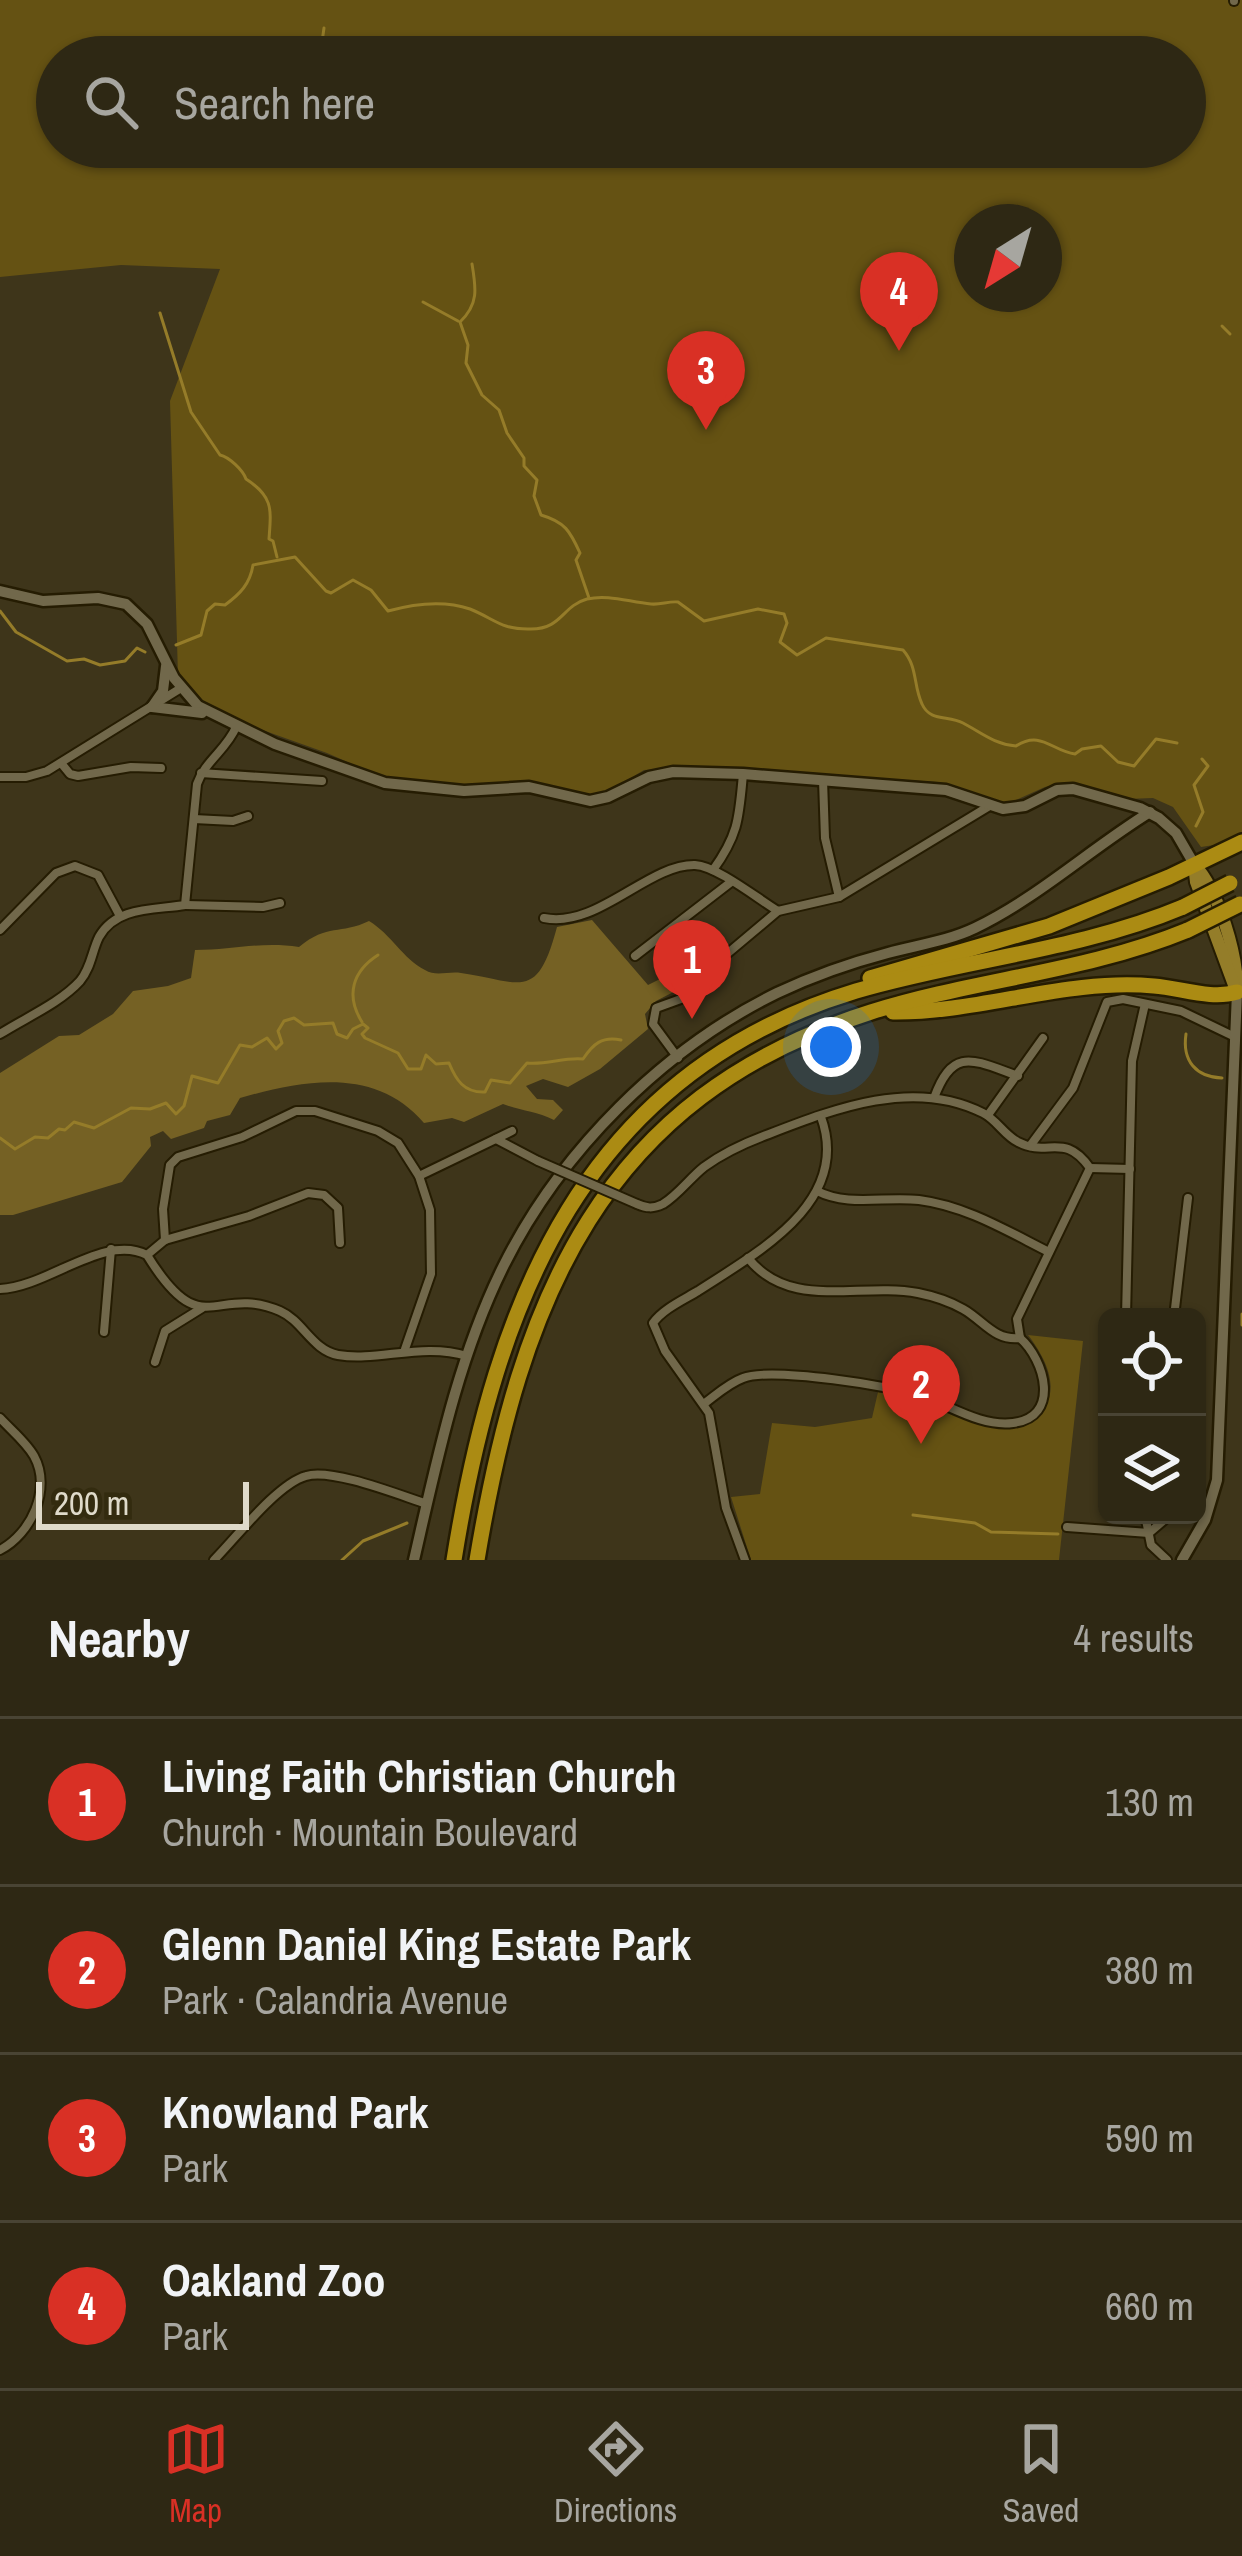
<!DOCTYPE html>
<meta charset="utf-8">
<style>
:root{--surface:#2e2814;--page:#36301d;--text:#f1f3f6;--muted:#a7a6a0;--line:#494434;--accent:#d93025}
body{margin:0;font-family:"Archivo Narrow",sans-serif;background:var(--page);color:var(--text)}
.controls{position:absolute;right:36px;bottom:36px;display:grid;overflow:hidden;border-radius:18px;box-shadow:0 3px 9px #0004}
.controls button{width:108px;height:108px;display:grid;place-items:center;padding:0;border:0;border-bottom:3px solid var(--line);background:var(--surface);color:var(--text);font:60px sans-serif}
.compass{position:absolute;left:954px;top:204px;width:108px;height:108px;border-radius:50%;background:var(--surface);box-shadow:0 3px 9px #0004;rotate:217deg}
.scale{position:absolute;left:36px;bottom:30px;width:213px;box-sizing:border-box;padding-left:12px;border:6px solid #dfdaca;border-top:0;font-size:33px;line-height:42px;white-space:nowrap;color:#dfdaca;-webkit-text-stroke:9px #332b0f;paint-order:stroke}
.you{position:absolute;left:831px;top:1047px;width:42px;height:42px;margin:-30px;border:9px solid #fff;border-radius:50%;background:#1a73e8;box-shadow:0 0 0 18px #1a73e833}
.badge{display:grid;place-items:center;width:78px;height:78px;border-radius:50%;background:var(--accent);color:#fff;font-size:39px;font-weight:700}
.pin{position:absolute;translate:-50% -99px;filter:drop-shadow(0 3px 6px #0008)}
.pin::after{content:'';position:absolute;top:63px;width:42px;height:36px;background:inherit;clip-path:polygon(0 0,100% 0,50% 100%)}
.list{margin:0;padding:0;list-style:none}
h2{display:flex;justify-content:space-between;align-items:center;height:156px;margin:0;padding:0 48px;font-size:51px}
h2 small{font-size:39px;font-weight:400;color:var(--muted)}
.list li{display:grid;grid-template-columns:78px 1fr auto;gap:36px;align-items:center;box-sizing:border-box;height:168px;padding:0 48px;border-top:3px solid var(--line)}
.list b{display:block;font-size:45px;white-space:nowrap}
.list p{margin:0;font-size:39px;white-space:nowrap;color:var(--muted)}
.list em{font-size:39px;font-style:normal;color:var(--muted)}
.icon{flex:none;width:66px;height:66px;fill:none;stroke:currentColor;stroke-width:2;stroke-linecap:round;stroke-linejoin:round}
.map{position:relative;flex:none;width:1242px;height:1560px;overflow:hidden}
.search{position:absolute;background:var(--surface);box-shadow:0 3px 9px #0004;left:36px;right:36px;top:36px;height:132px;display:flex;align-items:center;gap:30px;box-sizing:border-box;padding:0 42px;border-radius:66px;color:var(--muted);font-size:45px}
.sheet{height:828px;background:var(--surface)}
nav{display:flex;justify-content:space-around;align-items:center;box-sizing:border-box;height:168px;border-top:3px solid var(--line);background:var(--surface);font-size:33px;color:var(--muted)}
nav a{display:grid;justify-items:center;gap:6px}
nav .on{color:var(--accent)}
.map>svg:first-child{display:block}
.green{fill:#655213;fill-rule:evenodd}
.forest{fill:#756124}
.lines{fill:none;stroke-linecap:round;stroke-linejoin:round}
.stream{stroke:#957c29;stroke-width:3}
.minor-casing{stroke:#251c02;stroke-width:12}
.tertiary-casing{stroke:#251c02;stroke-width:15}
.secondary-casing{stroke:#251c02;stroke-width:15}
.primary-casing{stroke:#251c02;stroke-width:16}
.motorway-casing{stroke:#251c02;stroke-width:20}
.minor{stroke:#71684b;stroke-width:8}
.tertiary{stroke:#71684b;stroke-width:10}
.secondary{stroke:#71684b;stroke-width:10}
.primary{stroke:#947d29;stroke-width:12}
.motorway{stroke:#ab8b13;stroke-width:15}
.minor-bridge-casing{stroke:#251c02;stroke-width:12;stroke-linecap:butt}
.motorway-bridge-casing{stroke:#251c02;stroke-width:20;stroke-linecap:butt}
.minor-bridge{stroke:#71684b;stroke-width:8}
.motorway-bridge{stroke:#ab8b13;stroke-width:15}
</style>
<div class="map">
<svg width="1242" height="1560" viewBox="0 0 1242 1560">
<rect width="100%" height="100%" fill="#3e351a"/>
<!-- green -->
<g class="green">
<path d="M0,0H1242V835L1221,844L1201,847L1173,807L1153,798L1127,799L1069,782L1045,787L1007,804L938,782L703,767L644,770L611,790L595,795L574,794L526,781L481,785L413,784L386,779L327,753L240,722L204,702L178,676L170,401L220,269L121,265L0,277ZM57,57H1185V147H57ZM972,222H1044V294H972Z"/>
<path d="M1028,1335L1083,1341L1059,1560H751L731,1497L760,1494L772,1423L815,1427L872,1418L878,1392C891,1394 904,1394 916,1398C953,1411 1020,1455 1046,1405C1059,1382 1042,1353 1028,1335Z"/>
</g>
<!-- forest -->
<path class="forest" d="M592,920L648,985L670,974L691,983L656,1001L645,1014L648,1029L600,1069L568,1087L543,1079L526,1086L537,1099L553,1100L563,1110L554,1120C536,1111 521,1111 503,1104L464,1122L452,1118L424,1123C376,1066 303,1080 240,1098L230,1115L207,1121L204,1128L171,1139L163,1131L150,1137L151,1146L122,1182L13,1215H0V1073L59,1036L79,1035L113,1014L133,991L168,986L191,978L195,950C233,950 262,941 299,947C328,923 340,935 369,921C391,934 403,959 425,970C436,977 448,971 461,973C522,982 537,1002 557,927Z"/>
<g class="lines">
<!-- stream -->
<g class="stream">
<path d="M321,49L324,28"/>
<path d="M472,264C476,288 479,304 460,322L468,345L466,363L482,395L499,410L507,433L524,458V466L537,480L534,496L541,515C565,522 570,531 580,553L576,560L589,598"/>
<path d="M423,302L458,321"/>
<path d="M160,313L191,412L220,455C229,457 243,470 246,479C274,497 271,510 269,539L273,541L277,557"/>
<path d="M1222,326L1230,334"/>
<path d="M0,611L16,632L67,661L84,659L100,665L125,661L137,648L145,652"/>
<path d="M176,645L201,635L207,611L215,604L225,605C240,594 250,584 253,565L295,557L326,591L331,593L353,580L371,590L388,611C413,604 444,600 470,609C495,619 501,630 531,629C562,629 562,606 587,599C608,594 629,602 651,604C661,605 668,601 678,602L704,621L758,609L784,614L787,623L780,642L797,655L826,638L903,650C918,667 913,685 922,704C930,722 948,715 963,723C982,733 994,744 1016,746C1041,730 1052,751 1075,754L1082,749L1101,746L1118,762L1134,766L1156,739L1177,743"/>
<path d="M1196,826L1203,812L1194,785L1208,766L1202,759"/>
<path d="M362,1022C345,995 353,971 378,955"/>
<path d="M1186,1034C1182,1061 1196,1077 1222,1078"/>
<path d="M0,1138L15,1149L35,1137L48,1138L59,1129L65,1130L74,1122L94,1128L131,1108L150,1109L166,1103L176,1114L184,1106L192,1076L218,1083L240,1045L252,1047L267,1038L276,1049L282,1043L278,1031L284,1021L294,1018L304,1025L333,1023L337,1034L347,1038L353,1029L363,1024L368,1028L362,1034L365,1038L398,1053L408,1069H421L426,1055L436,1064L449,1063C456,1080 464,1093 485,1092L491,1080L510,1083L527,1063C547,1065 564,1057 583,1059C593,1044 602,1036 621,1040"/>
<path d="M1242,1314V1325"/>
<path d="M913,1515L975,1523L991,1532L1058,1534"/>
<path d="M342,1560L363,1541L407,1523"/>
</g>
<!-- minor casing -->
<g class="minor-casing">
<g id="minor">
<path d="M1234,0V1"/>
<path d="M61,763L70,774L78,776L131,767L161,768"/>
<path d="M201,773L322,781"/>
<path d="M0,777H26L47,771L181,688"/>
<path d="M823,780L825,838L839,897"/>
<path d="M194,819L233,821L248,816"/>
<path d="M713,870C739,834 739,817 743,774"/>
<path d="M186,905L263,907L280,903"/>
<path d="M544,918C597,929 648,864 695,865C717,866 758,899 778,911"/>
<path d="M0,930L56,873L75,866L98,875L120,916"/>
<path d="M635,956L731,882"/>
<path d="M0,1034C25,1018 60,1003 80,981C91,968 92,951 99,937C116,906 155,910 185,905L197,784C205,761 227,749 236,727"/>
<path d="M678,1058L653,1024L656,1008L689,996L703,974L778,911L839,897L991,805"/>
<path d="M934,1098C953,1046 973,1060 1018,1076"/>
<path d="M988,1115L1043,1038"/>
<path d="M496,1139L538,1161"/>
<path d="M1030,1146L1073,1088L1107,1002L1123,999L1181,1011L1235,1037"/>
<path d="M1090,1168L1130,1169"/>
<path d="M419,1176L512,1131"/>
<path d="M817,1191C848,1207 885,1196 919,1200C966,1206 1007,1231 1049,1252"/>
<path d="M637,1204C646,1208 653,1209 663,1204C678,1195 690,1178 704,1167C723,1153 747,1142 769,1134C836,1108 914,1078 983,1113C997,1120 1004,1135 1018,1142C1048,1158 1064,1131 1090,1168"/>
<path d="M165,1240L163,1209L170,1165L178,1157L242,1137L296,1111H315L378,1131L398,1143L419,1176L430,1210L431,1274L405,1349"/>
<path d="M147,1255L165,1240L249,1216L308,1193L324,1195L338,1208L340,1243"/>
<path d="M748,1258C790,1311 858,1282 918,1293C933,1296 949,1301 963,1309C983,1320 994,1341 1020,1338"/>
<path d="M0,1289C48,1287 104,1233 147,1255C203,1346 214,1283 280,1311C303,1321 312,1350 338,1355C378,1362 422,1342 467,1356"/>
<path d="M1126,1317L1132,1061L1145,1004"/>
<path d="M1174,1317L1188,1198"/>
<path d="M104,1332L111,1249"/>
<path d="M1020,1338L1017,1319L1090,1168"/>
<path d="M155,1362L165,1331L202,1308"/>
<path d="M705,1403C717,1394 729,1383 743,1378C771,1367 895,1386 925,1397C952,1407 983,1427 1013,1423C1061,1417 1045,1360 1020,1338"/>
<path d="M0,1418C11,1430 26,1442 34,1456C52,1489 31,1534 0,1550"/>
<path d="M1145,1515L1151,1545L1167,1560"/>
<path d="M1067,1527L1149,1533L1170,1515"/>
<path d="M214,1560C236,1538 277,1484 306,1476C332,1468 399,1495 427,1504"/>
<path d="M745,1560L726,1508L709,1413L665,1351L653,1323C663,1309 683,1300 698,1291C758,1252 852,1202 821,1117"/>
</g>
</g>
<!-- tertiary casing -->
<g class="tertiary-casing">
<g id="tertiary">
<path d="M414,1560C437,1460 458,1357 504,1265C561,1151 663,1049 777,993C813,976 850,963 888,953C917,945 948,941 975,928C1039,897 1090,849 1150,812"/>
<path d="M1182,1560L1205,1520L1217,1480L1237,992"/>
</g>
</g>
<!-- secondary casing -->
<g class="secondary-casing">
<g id="secondary">
<path d="M0,591L43,601L98,598L126,604L147,624L174,678L198,706L275,744L385,783L464,791L529,787L590,801L608,797L649,777L673,772L743,774L946,790L1003,809L1025,806L1057,790L1073,789L1140,808L1159,818L1176,833L1194,864"/>
<path d="M152,707L202,713"/>
<path d="M152,707L163,691L166,666"/>
</g>
</g>
<!-- primary casing -->
<g class="primary-casing">
<g id="primary">
<path d="M1194,864C1219,891 1238,956 1237,992"/>
<path d="M1194,864L1196,882L1234,985"/>
</g>
</g>
<!-- motorway casing -->
<g class="motorway-casing">
<g id="motorway">
<path d="M870,978L1049,926L1169,877L1242,842"/>
<path d="M893,1012C981,1013 1065,978 1154,986C1181,988 1211,1000 1237,992"/>
<path d="M454,1560C495,1303 584,1073 856,991C964,959 1078,951 1183,907"/>
<path d="M477,1560C520,1301 600,1097 871,1012C976,979 1086,972 1188,930"/>
</g>
</g>
<!-- minor -->
<use href="#minor" class="minor"/>
<!-- tertiary -->
<use href="#tertiary" class="tertiary"/>
<!-- secondary -->
<use href="#secondary" class="secondary"/>
<!-- primary -->
<use href="#primary" class="primary"/>
<!-- motorway -->
<use href="#motorway" class="motorway"/>
<!-- minor-bridge casing -->
<g class="minor-bridge-casing">
<path id="minor-bridge" d="M538,1161L637,1204"/>
</g>
<!-- motorway-bridge casing -->
<g class="motorway-bridge-casing">
<g id="motorway-bridge">
<path d="M1183,907L1230,883"/>
<path d="M1188,930L1240,904"/>
</g>
</g>
<!-- minor-bridge -->
<use href="#minor-bridge" class="minor-bridge"/>
<!-- motorway-bridge -->
<use href="#motorway-bridge" class="motorway-bridge"/>
</g>
</svg>
<div class="controls">
<button><svg class="icon" aria-label="locate" viewBox="0 0 24 24"><circle cx="12" cy="12" r="6"/><path d="M12 2v4M12 18v4M2 12h4M18 12h4"/></svg></button>
<button><svg class="icon" aria-label="layers" viewBox="0 0 24 24"><path d="M12 4l9 5-9 5-9-5zM3 14l9 5 9-5"/></svg></button>
</div>
<svg class="compass" viewBox="-18 -18 36 36"><path d="M0-13l5 13h-10z" fill="#e53935"/><path d="M0 13l5-13h-10z" fill="#a7a6a0"/></svg>
<div class="scale">200 m</div>
<div class="you"></div>
<div class="pin badge" style="left:692px;top:1019px">1</div>
<div class="pin badge" style="left:921px;top:1444px">2</div>
<div class="pin badge" style="left:706px;top:430px">3</div>
<div class="pin badge" style="left:899px;top:351px">4</div>
<div class="search"><svg class="icon" aria-label="search" viewBox="0 0 24 24"><circle cx="10" cy="10" r="6"/><path d="M15 15l6 6"/></svg>Search here</div>
</div>
<section class="sheet">
<h2>Nearby<small>4 results</small></h2>
<ul class="list">
<li><span class="badge">1</span><div><b>Living Faith Christian Church</b><p>Church · Mountain Boulevard</p></div><em>130 m</em></li>
<li><span class="badge">2</span><div><b>Glenn Daniel King Estate Park</b><p>Park · Calandria Avenue</p></div><em>380 m</em></li>
<li><span class="badge">3</span><div><b>Knowland Park</b><p>Park</p></div><em>590 m</em></li>
<li><span class="badge">4</span><div><b>Oakland Zoo</b><p>Park</p></div><em>660 m</em></li>
</ul>
</section>
<nav>
<a class="on"><svg class="icon" aria-label="map" viewBox="0 0 24 24"><path d="M3 6l6-2 6 2 6-2v14l-6 2-6-2-6 2zM9 4v14M15 6v14"/></svg>Map</a>
<a><svg class="icon" aria-label="directions" viewBox="0 0 24 24"><path d="M12 3l9 9-9 9-9-9zM9 14v-3h6M13 9l2 2-2 2"/></svg>Directions</a>
<a><svg class="icon" aria-label="saved" viewBox="0 0 24 24"><path d="M7 4h10v16l-5-4-5 4z"/></svg>Saved</a>
</nav>
